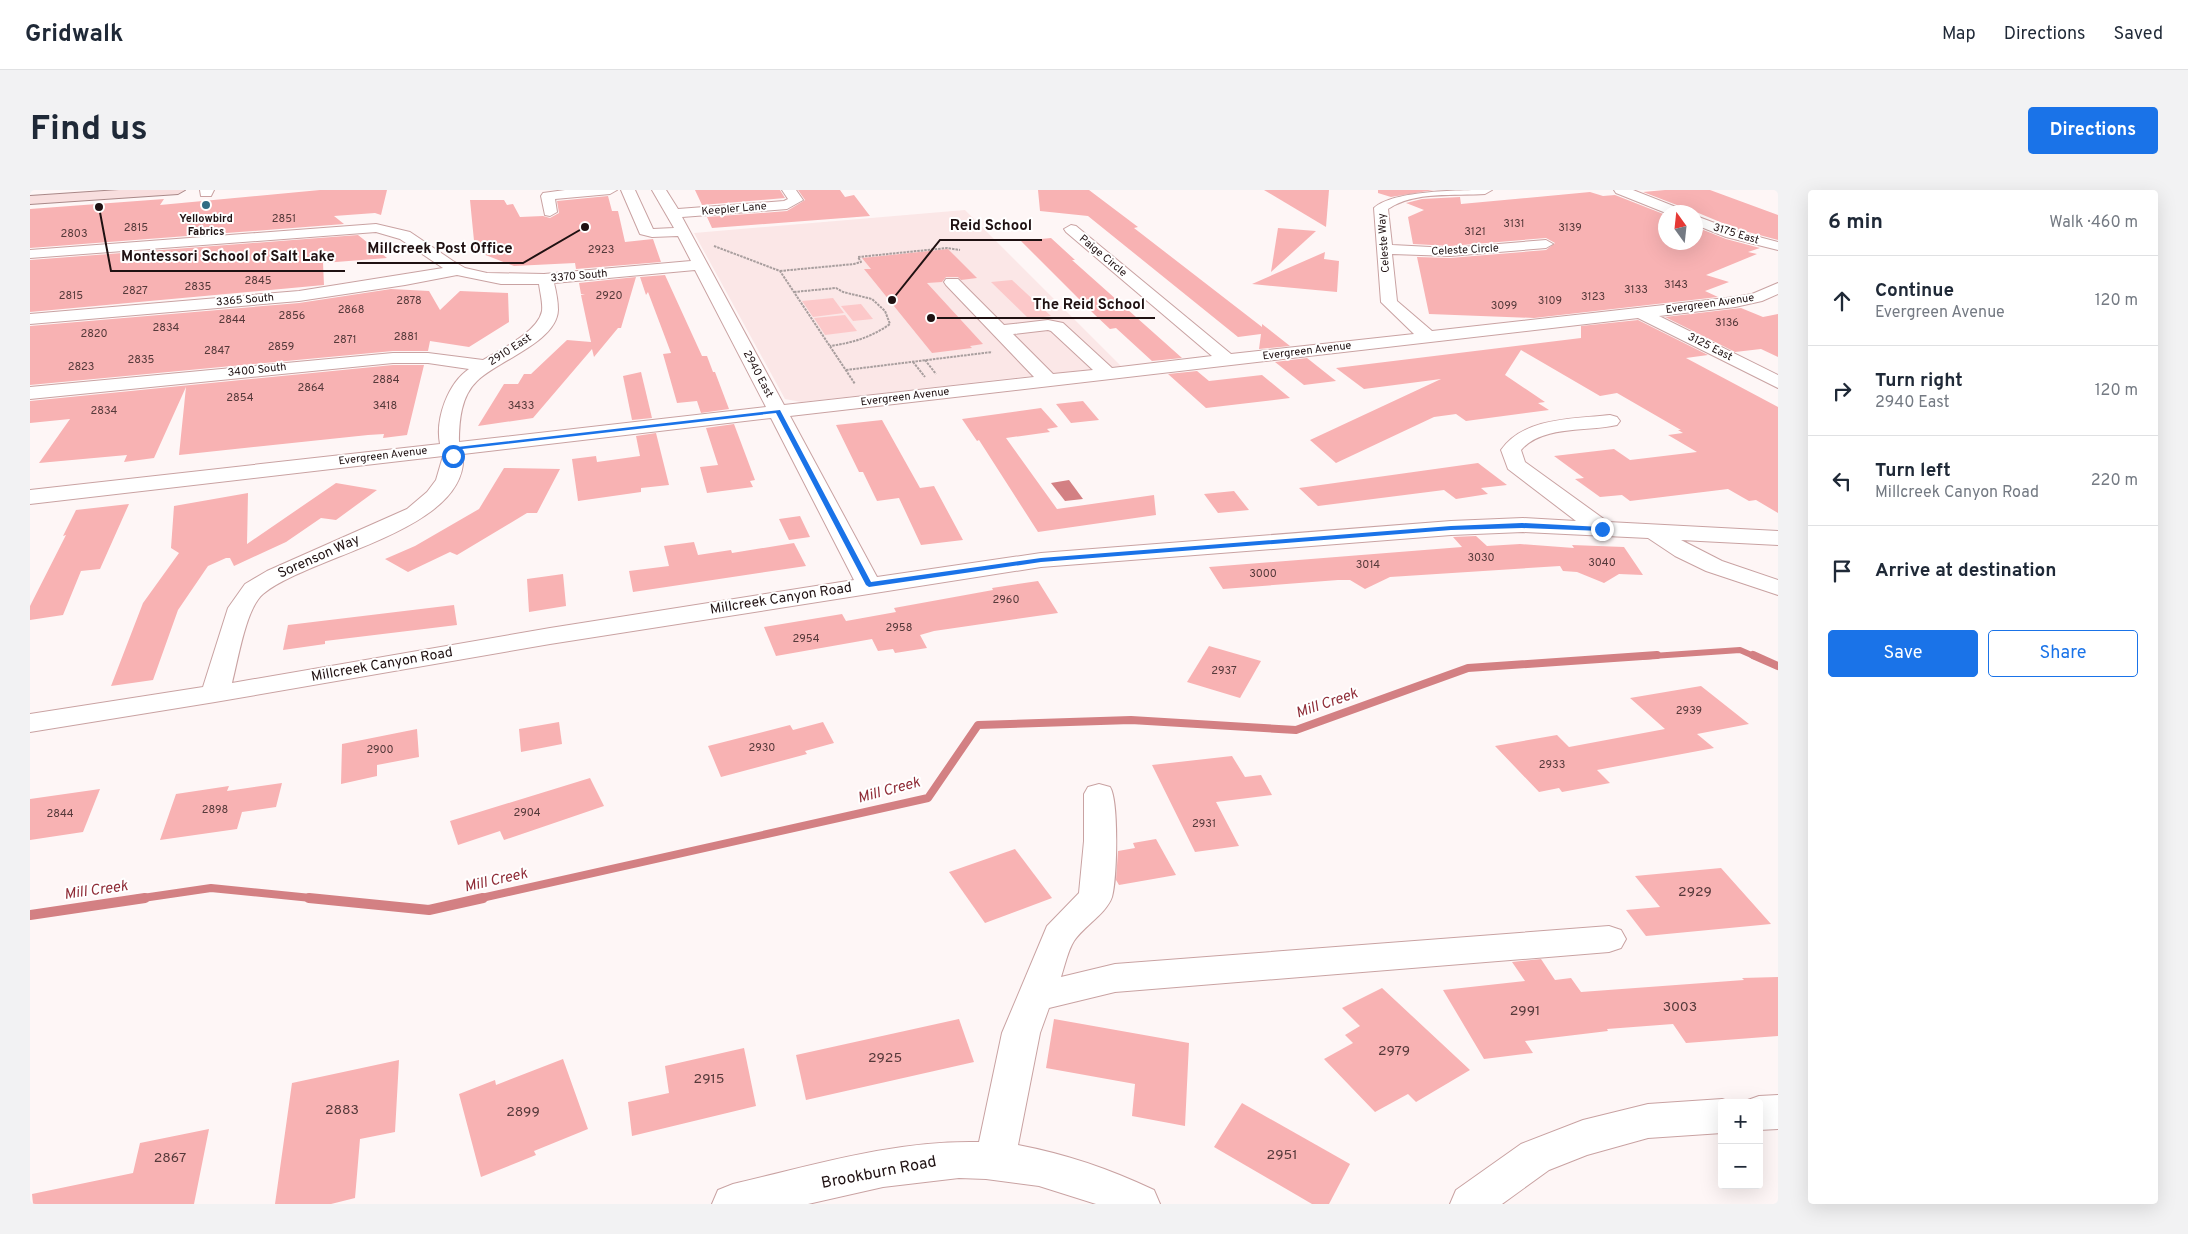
<!DOCTYPE html>
<meta charset="utf-8">
<style>
:root{--surface:#fff;--page:#f2f2f3;--text:#1f2937;--muted:#747a83;--line:#e0e1e3;--accent:#1a73e8}
body{margin:0;font-family:Overpass,sans-serif;background:var(--page);color:var(--text)}
.controls{position:absolute;right:15px;bottom:15px;display:grid;overflow:hidden;border-radius:5px;box-shadow:0 5px 20px #0002}
.controls button{width:45px;height:45px;display:grid;place-items:center;padding:0;border:0;border-bottom:1px solid var(--line);background:var(--surface);color:var(--text);font:25px sans-serif}
.compass{position:absolute;left:1628px;top:15px;width:45px;height:45px;border-radius:50%;background:var(--surface);box-shadow:0 5px 20px #0002;rotate:345deg}
.stop{position:absolute;width:15px;height:15px;margin:-11px;border:4px solid #1a73e8;border-radius:50%;background:#fff}
.stop.end{background:#1a73e8;border-color:#fff;box-shadow:0 1px 5px #0008}
.list{margin:0;padding:0;list-style:none}
h2{display:flex;justify-content:space-between;align-items:center;height:65px;margin:0;padding:0 20px;font-size:21px}
h2 small{font-size:16px;font-weight:400;color:var(--muted)}
.list li{display:grid;grid-template-columns:32px 1fr auto;gap:15px;align-items:center;box-sizing:border-box;height:90px;padding:0 20px;border-top:1px solid var(--line)}
.list b{display:block;font-size:19px;white-space:nowrap}
.list p{margin:0;font-size:16px;white-space:nowrap;color:var(--muted)}
.list em{font-size:16px;font-style:normal;color:var(--muted)}
.actions{display:flex;gap:10px;padding:15px 20px}
.actions a{flex:1;padding:11px 0;border:1px solid var(--accent);border-radius:5px;text-align:center;font-size:18px;color:var(--accent)}
.actions .main{background:var(--accent);color:#fff}
.icon{flex:none;width:28px;height:28px;fill:none;stroke:currentColor;stroke-width:2;stroke-linecap:round;stroke-linejoin:round}
.map{position:relative;flex:none;width:1748px;height:1014px;overflow:hidden;border-radius:5px}
header{display:flex;align-items:center;gap:30px;box-sizing:border-box;height:70px;padding:0 25px;background:var(--surface);border-bottom:1px solid var(--line)}
header strong{font-size:24px}
nav{display:flex;gap:28px;margin-inline-start:auto;font-size:18px}
.intro{display:flex;align-items:center;justify-content:space-between;box-sizing:border-box;height:120px;padding:0 30px}
h1{margin:0;font-size:35px}
.button{padding:12px 22px;border-radius:5px;background:var(--accent);color:#fff;font-size:18px;font-weight:700}
main{display:flex;gap:30px;padding:0 30px}
aside{flex:1;background:var(--surface);border-radius:5px;box-shadow:0 5px 20px #0002}
.map>svg:first-child{display:block}
.built{fill:#fbe7e7}
.green{fill:#fcc8c9}
.water{fill:#d38083}
.lines{fill:none;stroke-linecap:round;stroke-linejoin:round}
.stream-far2{stroke:#d38083;stroke-width:6}
.stream-far1{stroke:#d38083;stroke-width:8}
.stream{stroke:#d38083;stroke-width:10}
.building{fill:#f8b2b3}
.minor-casing{stroke:#c9a2a2;stroke-width:2}
.major-casing{stroke:#a98888;stroke-width:2}
.path{stroke:#a89e9e;stroke-width:2;stroke-dasharray:2.5 1;stroke-linecap:butt}
.minor{fill:#fff;fill-rule:evenodd}
.major{fill:#f8dede;fill-rule:evenodd}
.route{fill:#1a73e8}
.poi-dot{fill:#316c84;stroke:#fff;stroke-width:2}
.labels{text-anchor:middle;dominant-baseline:central;stroke-width:4;stroke-linejoin:round;paint-order:stroke}
.far-street-label{font-size:11px;fill:#1f1112;stroke:#fff}
.far-poi-label{font-size:11px;font-weight:bold;fill:#1f1112;stroke:#fff}
.number-label{font-size:11px;fill:#55393a}
.street-label{font-size:14px;fill:#1f1112;stroke:#fff}
.near-number-label{font-size:14px;fill:#55393a}
.water-label{font-size:15px;font-style:italic;fill:#902d38;stroke:#fff}
.near-street-label{font-size:16px;fill:#1f1112;stroke:#fff}
.leader{fill:none;stroke:#1f1112;stroke-width:2}
.callout-dot{fill:#1f1112;stroke:#fff;stroke-width:2}
.callout-label{font-size:15px;text-anchor:middle;font-weight:bold;fill:#1f1112;stroke:#fff;stroke-width:4;stroke-linejoin:round;paint-order:stroke}
</style>
<header>
<strong>Gridwalk</strong>
<nav><a>Map</a><a>Directions</a><a>Saved</a></nav>
</header>
<div class="intro"><h1>Find us</h1><a class="button">Directions</a></div>
<main>
<div class="map">
<svg width="1748" height="1014" viewBox="0 0 1748 1014">
<rect width="100%" height="100%" fill="#fef6f6"/>
<!-- built -->
<path class="built" d="M935,20L1091,176L771,212L755,209L664,43Z"/>
<!-- green -->
<g class="green">
<path d="M982,90L1021,126L999,129L961,92Z"/>
<path d="M803,108L814,123L783,127L772,111Z"/>
<path d="M831,114L843,129L823,131L811,116Z"/>
<path d="M815,125L827,141L795,145L784,128Z"/>
</g>
<!-- water -->
<path class="water" d="M1039,290L1053,309L1035,311L1021,293Z"/>
<g class="lines">
<!-- stream-far2 -->
<path class="stream-far2" d="M1608,467L1710,460L1726,467"/>
<!-- stream-far1 -->
<g class="stream-far1">
<path d="M1723,465L1748,476"/>
<path d="M106,709L181,698L291,709"/>
<path d="M447,709L898,608L948,535L1101,530L1266,540L1438,478L1627,465"/>
</g>
<!-- stream -->
<g class="stream">
<path d="M279,708L399,720L453,708"/>
<path d="M0,725L115,708"/>
</g>
</g>
<!-- building -->
<g class="building">
<path d="M290,0H357L351,25L345,23L304,26L314,34L0,58V19L134,9L130,15Z"/>
<path d="M665,0H750L755,8L672,15Z"/>
<path d="M768,0H810L815,7L824,5L840,26L682,38L677,27L757,21L775,10Z"/>
<path d="M1008,0H1059L1108,37L1104,38L1232,137V134L1260,156L1229,159L1231,144L1208,147L1058,26L1010,21Z"/>
<path d="M1234,0H1299L1296,37Z"/>
<path d="M1348,0H1404L1361,7L1348,3Z"/>
<path d="M1635,0H1680L1748,25V50L1707,39L1666,22H1655L1652,17L1613,2Z"/>
<path d="M1560,2L1573,6L1585,5L1636,25V52H1666V37L1696,49L1730,58L1718,62L1727,64L1676,85L1699,92L1675,101L1688,107L1504,128L1399,124L1387,67L1420,68L1516,60L1525,53L1516,48L1420,56L1383,54L1378,27L1394,20L1376,13L1392,9L1430,7L1431,14Z"/>
<path d="M578,6L582,21H588L595,52L623,49L631,72L546,79L545,73L484,76L445,61L440,10H474L477,15L483,14L490,27L513,26L520,28L529,23L527,11Z"/>
<path d="M1248,38L1286,41L1241,82Z"/>
<path d="M328,45L357,68L293,73L294,95L0,122V70Z"/>
<path d="M1021,48L1045,70H1042L1152,168L1122,171L1086,138L1080,139L1065,125L991,51Z"/>
<path d="M918,59L947,88L931,90L928,87H916L912,92L897,93L953,154L940,156L942,158L902,163L834,79H841L832,68Z"/>
<path d="M1295,62L1294,69L1309,71L1307,102L1222,94Z"/>
<path d="M635,85L672,166H677L683,182H685L699,219L671,223L667,211L647,213L633,164L641,163L618,102L616,105L610,87Z"/>
<path d="M606,87L591,138H588L564,167L562,159L503,228L448,236L474,194H488L494,184H501L537,150L561,152L551,105H555L551,104L549,93Z"/>
<path d="M361,99L399,101L410,120L430,101L478,103L479,132L439,157L400,151L398,161H363L0,195V136L269,113Z"/>
<path d="M1711,118L1733,127L1748,124V167L1731,159L1705,162L1635,127Z"/>
<path d="M1608,130L1678,165L1656,168L1748,217V323L1726,310L1719,311L1698,299L1600,311L1592,305L1570,307L1545,289L1554,288L1524,266L1584,259L1600,270L1667,262L1638,245L1653,243L1648,240H1651L1587,203L1570,206L1491,160L1475,185L1515,212L1508,213L1519,220L1436,231L1426,224L1404,227L1306,273L1280,250L1411,189L1334,199L1306,178L1551,148V136Z"/>
<path d="M1277,168L1306,191L1274,195L1245,172Z"/>
<path d="M363,175H394L377,245L353,248L354,244L338,245L149,265L156,197L124,268L94,272L97,265L9,273L40,229L0,233V211Z"/>
<path d="M1167,181L1179,191L1232,185L1260,208L1176,218L1138,184Z"/>
<path d="M611,182L622,228L602,230L593,186Z"/>
<path d="M1053,211L1069,230L1041,233L1026,214Z"/>
<path d="M1011,218L1028,237L1017,239L1020,242L976,248L1027,319L1124,305L1126,325L1008,342L949,250L947,251L932,229Z"/>
<path d="M852,230L890,298L904,296L933,350L891,355L869,308L847,311L833,282H829L806,235Z"/>
<path d="M704,234L725,290L720,291L723,297L677,303L670,277L688,275L676,238Z"/>
<path d="M626,243L639,295L611,298V302L548,311L542,269L566,266L567,272L610,266L606,246Z"/>
<path d="M1448,273L1477,295L1451,298L1458,304L1426,309L1414,300L1288,316L1269,298Z"/>
<path d="M474,278L530,279L507,323H497L427,365L420,362L378,382L355,369L385,356L449,319Z"/>
<path d="M306,293L347,300L306,330L291,328L256,352L204,376L200,368H196L178,376L148,420L123,490L81,496L113,413L149,363L141,358L144,316L218,303L217,354Z"/>
<path d="M1204,301L1219,320L1188,323L1174,304Z"/>
<path d="M99,314L70,379L51,381L33,425L0,430V416L36,345L33,346L46,320Z"/>
<path d="M770,326L780,347L759,350L749,329Z"/>
<path d="M1446,346L1457,356L1490,354L1544,358L1542,355L1594,357L1613,385L1589,384L1574,393L1547,382L1533,381L1530,376L1360,387L1335,399L1320,390H1308L1193,399L1179,377L1432,357L1423,347Z"/>
<path d="M664,352L668,365L701,360L702,363L764,353L776,376L603,402L599,381L639,376L634,356Z"/>
<path d="M533,384L536,416L499,422L497,389Z"/>
<path d="M1008,391L1028,423L904,441L890,445L897,458L865,463L863,459L848,461L842,449L746,466L734,437L812,424L816,431L866,422L864,418L963,400L962,398Z"/>
<path d="M424,415L427,435L295,451V454L253,460L258,435Z"/>
<path d="M1179,456L1231,471L1210,508L1157,492Z"/>
<path d="M1671,496L1719,534L1667,544L1684,558L1567,580L1580,593L1532,602L1529,598L1509,602L1465,556L1527,545L1539,557L1635,539L1600,508Z"/>
<path d="M529,532L532,554L491,562L489,539Z"/>
<path d="M793,532L804,553L775,561L777,564L691,587L678,556L760,535L763,540Z"/>
<path d="M387,539L389,567L347,575V586L311,594L312,554Z"/>
<path d="M1202,566L1215,587L1231,585L1242,605L1186,612L1209,656L1165,662L1122,575Z"/>
<path d="M560,588L574,616L474,650L470,641L428,655L420,631Z"/>
<path d="M252,593L246,617L212,622L207,639L130,650L146,604L199,596L197,601Z"/>
<path d="M70,599L53,642L0,650V609Z"/>
<path d="M1126,649L1146,685L1089,695L1086,690L1088,661L1105,658L1103,653Z"/>
<path d="M985,659L1022,708L955,733L919,682Z"/>
<path d="M1691,678L1741,734L1616,746L1596,720L1630,717L1605,686Z"/>
<path d="M1511,769L1525,790L1541,788L1551,802L1714,790L1712,788L1748,787V846L1656,853L1643,834L1577,839L1578,841L1495,851L1503,863L1454,869L1413,800L1495,791L1482,772Z"/>
<path d="M1352,798L1440,880L1386,912L1378,904L1345,922L1294,869L1323,853L1315,845L1330,836L1312,818Z"/>
<path d="M929,829L944,872L776,910L766,865Z"/>
<path d="M1024,829L1159,853L1155,936L1102,926L1105,894L1016,878Z"/>
<path d="M714,858L726,916L602,946L598,912L639,903L635,876Z"/>
<path d="M533,869L558,939L504,961L506,965L451,987L429,904L465,890L466,895Z"/>
<path d="M369,870L365,942L330,949L325,1008L301,1014H245L262,893Z"/>
<path d="M1212,913L1320,974L1299,1014H1282L1184,957Z"/>
<path d="M179,939L164,1014H3L2,1004L103,983L110,953Z"/>
</g>
<g class="lines">
<!-- minor casing -->
<g class="minor-casing">
<g id="minor">
<path d="M170,0H184L181,6H171Z"/>
<path d="M535,0H587L580,4L525,9L527,22L520,26L515,25L511,6L513,3Z"/>
<path d="M591,0H605L623,39L644,38L622,0H636L648,19L754,11L758,9L752,0H766L773,10L757,19L652,27L754,215L1004,187L916,95L914,92L916,89H928L974,135L1018,130L1033,133L1082,178L1182,166L1036,42L1034,39L1041,35L1046,36L1201,164L1384,144L1351,112L1344,18C1363,0 1433,0 1462,0L1455,4C1425,6 1384,1 1358,19L1362,55L1420,58L1516,50L1523,54L1516,58L1420,66L1362,64L1367,111L1402,141L1705,107L1722,104L1748,93V104L1732,111L1705,117L1629,126L1748,185V198L1608,128L760,226L847,387L1011,363L1421,331L1493,328L1546,331L1478,279L1471,260C1494,227 1544,229 1580,225L1587,227L1590,231L1587,235C1558,242 1512,235 1491,260L1495,272L1578,332L1748,341V355L1651,350L1692,371L1748,390V405L1676,381L1645,366L1618,348L1493,342L1421,345L1011,377L520,454L185,512L0,542V524L173,497L198,418L215,394L237,381L377,319L397,302L406,290L413,266L0,314V300L410,254C405,229 418,193 439,179L398,173H363L0,209V197L363,163H398L453,170C470,160 508,142 512,121C513,113 510,102 509,94H471L427,85L375,95L269,111L0,134V124L269,101L413,78L370,49L346,42L0,68V60L346,34L380,42L423,71L435,78L457,83L514,84L661,71L648,46L622,47L610,44ZM665,80L736,217L429,252C429,231 431,206 447,191C467,171 527,152 528,120C528,111 526,101 524,93ZM1018,140L1021,141L1063,180L1023,184L983,144ZM741,228L824,390L520,438L202,493C208,470 216,418 233,404C280,365 440,341 433,264Z"/>
<path d="M1584,0H1603L1651,19L1653,22L1636,23L1586,3Z"/>
<path d="M1666,26L1706,41L1748,52V60L1696,47L1666,35Z"/>
<path d="M1069,594L1080,597C1089,611 1087,689 1082,707C1076,724 1054,736 1044,751C1038,760 1035,775 1031,787L1085,774L1579,736L1591,740L1596,749L1591,758L1579,762L1085,802L1019,818L1010,843L988,955C1036,964 1080,979 1124,1000L1130,1014H1066L1009,996L956,989L929,988L853,997L778,1014H682L688,1000L703,994C784,975 865,950 949,952L972,843L1017,736L1049,703L1054,651V604L1058,597Z"/>
<path d="M1748,905V939L1729,940V913H1714L1715,911L1729,906Z"/>
<path d="M1692,909L1703,913H1692V943L1618,948L1557,965L1519,980L1472,1014H1420L1426,1000L1491,954L1553,930L1618,914Z"/>
</g>
</g>
<!-- major casing -->
<g class="major-casing">
<path id="major" d="M89,0H155L148,4L0,14V6Z"/>
</g>
<!-- path -->
<g class="path">
<path d="M684,56L750,81L825,194"/>
<path d="M750,81L824,74L831,72L828,67L917,58L930,60"/>
<path d="M764,102L806,98L813,102L842,109L855,121L860,134C842,147 822,153 800,156"/>
<path d="M895,170L906,184"/>
<path d="M883,172L895,187"/>
<path d="M816,180L962,162"/>
</g>
<!-- minor -->
<use href="#minor" class="minor"/>
<!-- major -->
<use href="#major" class="major"/>
</g>
<!-- route -->
<path class="route" d="M750,220L841,392L1011,368L1421,336L1492,333L1572,337L1575,339L1572,341L1492,338L1421,340L1011,372L839,397L836,395L746,223L424,260L426,266L423,267L418,258Z"/>
<!-- markers -->
<circle class="poi-dot" cx="176" cy="15" r="5"/>
<g class="labels">
<!-- far-street labels -->
<g class="far-street-label">
<text transform="translate(704 19) rotate(-5)">Keepler Lane</text>
<text transform="translate(1706 44) rotate(17)">3175 East</text>
<text transform="translate(1354 53) rotate(-94)">Celeste Way</text>
<text transform="translate(1435 60) rotate(-3)">Celeste Circle</text>
<text transform="translate(1073 66) rotate(40)">Paige Circle</text>
<text transform="translate(549 86) rotate(-5)">3370 South</text>
<text transform="translate(215 110) rotate(-5)">3365 South</text>
<text transform="translate(1680 114) rotate(-8)">Evergreen Avenue</text>
<text transform="translate(1680 157) rotate(27)">3125 East</text>
<text transform="translate(480 160) rotate(-33)">2910 East</text>
<text transform="translate(1277 161) rotate(-7)">Evergreen Avenue</text>
<text transform="translate(227 180) rotate(-6)">3400 South</text>
<text transform="translate(728 184) rotate(62)">2940 East</text>
<text transform="translate(875 207) rotate(-7)">Evergreen Avenue</text>
<text transform="translate(353 266) rotate(-7)">Evergreen Avenue</text>
</g>
<!-- far-poi labels -->
<g class="far-poi-label">
<text x="176" y="29">Yellowbird<tspan x="176" dy="13">Fabrics</tspan></text>
</g>
<!-- number labels -->
<g class="number-label">
<text x="254" y="29">2851</text>
<text x="1484" y="34">3131</text>
<text x="106" y="38">2815</text>
<text x="1540" y="38">3139</text>
<text x="1445" y="42">3121</text>
<text x="44" y="44">2803</text>
<text x="571" y="60">2923</text>
<text x="228" y="91">2845</text>
<text x="1646" y="95">3143</text>
<text x="168" y="97">2835</text>
<text x="1606" y="100">3133</text>
<text x="105" y="101">2827</text>
<text x="41" y="106">2815</text>
<text x="579" y="106">2920</text>
<text x="1563" y="107">3123</text>
<text x="379" y="111">2878</text>
<text x="1520" y="111">3109</text>
<text x="1474" y="116">3099</text>
<text x="321" y="120">2868</text>
<text x="262" y="126">2856</text>
<text x="202" y="130">2844</text>
<text x="1697" y="133">3136</text>
<text x="136" y="138">2834</text>
<text x="64" y="144">2820</text>
<text x="376" y="147">2881</text>
<text x="315" y="150">2871</text>
<text x="251" y="157">2859</text>
<text x="187" y="161">2847</text>
<text x="111" y="170">2835</text>
<text x="51" y="177">2823</text>
<text x="356" y="190">2884</text>
<text x="281" y="198">2864</text>
<text x="210" y="208">2854</text>
<text x="355" y="216">3418</text>
<text x="491" y="216">3433</text>
<text x="74" y="221">2834</text>
<text x="1451" y="368">3030</text>
<text x="1572" y="373">3040</text>
<text x="1338" y="375">3014</text>
<text x="1233" y="384">3000</text>
<text x="976" y="410">2960</text>
<text x="869" y="438">2958</text>
<text x="776" y="449">2954</text>
<text x="1194" y="481">2937</text>
<text x="1659" y="521">2939</text>
<text x="732" y="558">2930</text>
<text x="350" y="560">2900</text>
<text x="1522" y="575">2933</text>
<text x="185" y="620">2898</text>
<text x="497" y="623">2904</text>
<text x="30" y="624">2844</text>
<text x="1174" y="634">2931</text>
</g>
<!-- street labels -->
<g class="street-label">
<text transform="translate(289 367) rotate(-24)">Sorenson Way</text>
<text transform="translate(751 409) rotate(-9)">Millcreek Canyon Road</text>
<text transform="translate(352 475) rotate(-10)">Millcreek Canyon Road</text>
</g>
<!-- near-number labels -->
<g class="near-number-label">
<text x="1665" y="702">2929</text>
<text x="1650" y="817">3003</text>
<text x="1495" y="821">2991</text>
<text x="1364" y="861">2979</text>
<text x="855" y="868">2925</text>
<text x="679" y="889">2915</text>
<text x="312" y="920">2883</text>
<text x="493" y="922">2899</text>
<text x="1252" y="965">2951</text>
<text x="140" y="968">2867</text>
</g>
<!-- water labels -->
<g class="water-label">
<text transform="translate(1297 514) rotate(-19)">Mill Creek</text>
<text transform="translate(859 601) rotate(-15)">Mill Creek</text>
<text transform="translate(466 691) rotate(-13)">Mill Creek</text>
<text transform="translate(66 701) rotate(-8)">Mill Creek</text>
</g>
<!-- near-street labels -->
<g class="near-street-label">
<text transform="translate(849 983) rotate(-11)">Brookburn Road</text>
</g>
</g>
<!-- callouts -->
<path class="leader" d="M862 110L910 50H1012M555 37L493 73H327M69 17L81 81H315M901 128L992 128H1125"/>
<g class="callout-dot">
<circle cx="862" cy="110" r="5"/>
<circle cx="555" cy="37" r="5"/>
<circle cx="69" cy="17" r="5"/>
<circle cx="901" cy="128" r="5"/>
</g>
<g class="callout-label">
<text x="961" y="40">Reid School</text>
<text x="410" y="63">Millcreek Post Office</text>
<text x="198" y="71">Montessori School of Salt Lake</text>
<text x="1059" y="119">The Reid School</text>
</g>
</svg>
<div class="controls">
<button>+</button>
<button>−</button>
</div>
<svg class="compass" viewBox="-18 -18 36 36"><path d="M0-13l5 13h-10z" fill="#e53935"/><path d="M0 13l5-13h-10z" fill="#747a83"/></svg>
<div class="stop" style="left:423px;top:266px"></div>
<div class="stop end" style="left:1572px;top:339px"></div>
</div>
<aside>
<h2>6 min<small>Walk · 460 m</small></h2>
<ul class="list">
<li><svg class="icon" aria-label="ahead" viewBox="0 0 24 24"><path d="M12 20V5M6 11l6-6 6 6"/></svg><div><b>Continue</b><p>Evergreen Avenue</p></div><em>120 m</em></li>
<li><svg class="icon" aria-label="right" viewBox="0 0 24 24"><path d="M7 20v-9h11M14 6l5 5-5 5"/></svg><div><b>Turn right</b><p>2940 East</p></div><em>120 m</em></li>
<li><svg class="icon" aria-label="left" viewBox="0 0 24 24"><path d="M17 20v-9H6M10 6l-5 5 5 5"/></svg><div><b>Turn left</b><p>Millcreek Canyon Road</p></div><em>220 m</em></li>
<li><svg class="icon" aria-label="arrive" viewBox="0 0 24 24"><path d="M6 21V4h12l-3 4 3 4H6"/></svg><div><b>Arrive at destination</b></div></li>
</ul>
<div class="actions"><a class="main">Save</a><a>Share</a></div>
</aside>
</main>
